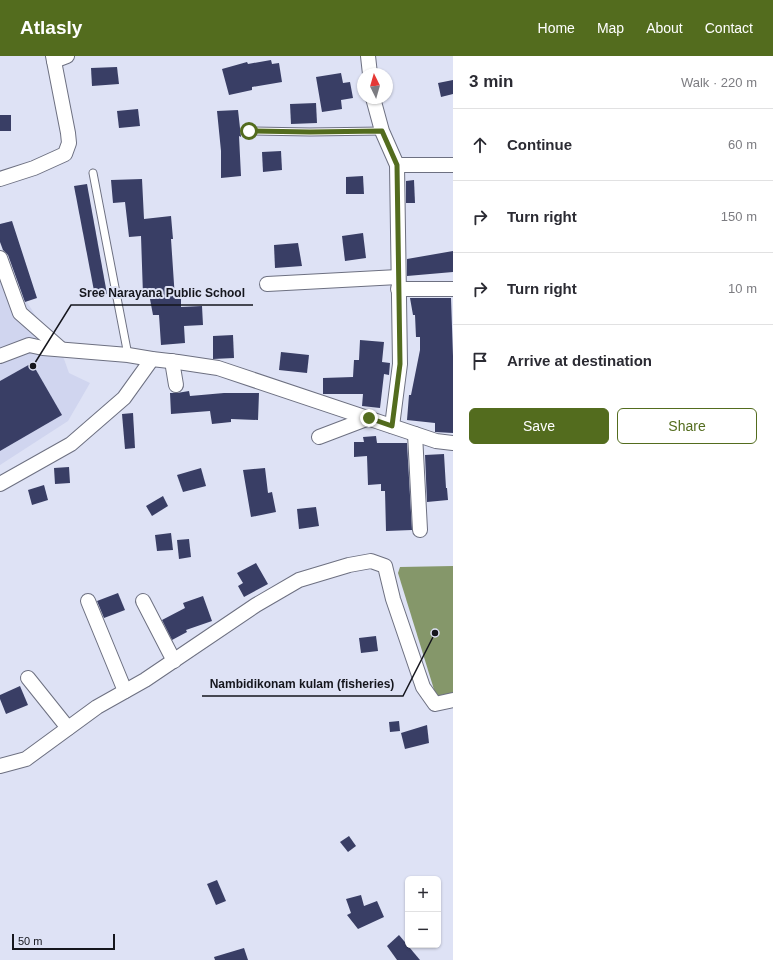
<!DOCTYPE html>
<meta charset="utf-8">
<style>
:root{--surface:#fff;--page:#f7f7f7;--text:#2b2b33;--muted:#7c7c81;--line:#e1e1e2;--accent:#536c1e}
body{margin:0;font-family:Helvetica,sans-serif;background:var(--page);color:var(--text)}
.controls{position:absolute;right:12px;bottom:12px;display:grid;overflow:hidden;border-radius:6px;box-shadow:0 1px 3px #0004}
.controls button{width:36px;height:36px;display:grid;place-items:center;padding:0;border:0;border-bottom:1px solid var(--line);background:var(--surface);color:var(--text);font:20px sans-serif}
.compass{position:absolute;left:357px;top:12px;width:36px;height:36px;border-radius:50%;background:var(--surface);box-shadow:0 1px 3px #0004;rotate:355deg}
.scale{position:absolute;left:12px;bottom:10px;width:103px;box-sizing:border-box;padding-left:4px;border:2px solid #15161d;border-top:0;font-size:11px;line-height:14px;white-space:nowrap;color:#15161d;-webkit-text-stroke:3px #dee2f5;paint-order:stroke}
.stop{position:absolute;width:12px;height:12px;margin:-9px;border:3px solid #536c1e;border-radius:50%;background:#fff}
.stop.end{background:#536c1e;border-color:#fff;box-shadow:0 1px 4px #0008}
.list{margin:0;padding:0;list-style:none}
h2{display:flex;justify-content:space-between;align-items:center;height:52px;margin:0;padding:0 16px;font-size:17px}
h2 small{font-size:13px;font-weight:400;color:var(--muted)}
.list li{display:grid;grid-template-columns:26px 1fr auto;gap:12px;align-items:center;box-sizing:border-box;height:72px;padding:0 16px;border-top:1px solid var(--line)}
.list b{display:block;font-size:15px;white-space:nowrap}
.list em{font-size:13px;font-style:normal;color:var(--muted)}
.actions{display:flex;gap:8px;padding:12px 16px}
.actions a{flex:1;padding:9px 0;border:1px solid var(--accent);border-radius:6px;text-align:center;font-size:14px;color:var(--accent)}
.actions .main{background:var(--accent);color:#fff}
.icon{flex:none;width:22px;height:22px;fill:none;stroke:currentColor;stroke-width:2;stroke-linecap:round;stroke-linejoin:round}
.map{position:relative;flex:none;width:453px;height:904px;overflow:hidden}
header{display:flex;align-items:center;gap:24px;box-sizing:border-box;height:56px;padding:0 20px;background:var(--accent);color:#fff}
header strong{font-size:19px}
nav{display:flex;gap:22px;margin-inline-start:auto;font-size:14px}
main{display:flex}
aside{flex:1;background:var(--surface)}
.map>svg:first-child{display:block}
.built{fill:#d0d5ef}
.water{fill:#85976a}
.building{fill:#393e65}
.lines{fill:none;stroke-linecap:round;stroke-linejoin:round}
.service-casing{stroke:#6d7081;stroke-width:9}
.minor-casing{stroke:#6d7081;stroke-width:16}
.service{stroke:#fff;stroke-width:7}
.minor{stroke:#fff;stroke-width:14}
.route{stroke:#536c1e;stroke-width:5}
.leader{fill:none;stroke:#15161d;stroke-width:1.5}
.callout-dot{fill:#15161d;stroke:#dee2f5;stroke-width:1.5}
.callout-label{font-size:12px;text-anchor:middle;font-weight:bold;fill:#15161d;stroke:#dee2f5;stroke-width:4;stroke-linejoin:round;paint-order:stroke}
</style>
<header>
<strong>Atlasly</strong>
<nav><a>Home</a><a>Map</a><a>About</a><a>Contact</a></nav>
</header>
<main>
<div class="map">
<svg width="453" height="904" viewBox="0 0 453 904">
<rect width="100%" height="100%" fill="#dee2f5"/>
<!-- built -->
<path class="built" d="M0,205L64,303L69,317L90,327L68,365L0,409Z"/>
<!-- water -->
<path class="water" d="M453,510V637L436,640L398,517L400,511Z"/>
<!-- building -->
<g class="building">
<path d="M271,4L272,8L279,7L282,26L252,31V34L229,39L222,13L247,6L248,8Z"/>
<path d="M117,11L119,28L92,30L91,12Z"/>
<path d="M341,17L343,27L350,26L353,42L341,44L342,53L322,56L316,21Z"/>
<path d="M453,24V38L441,41L438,27Z"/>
<path d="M316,47L317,67L291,68L290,48Z"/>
<path d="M138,53L140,70L119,72L117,55Z"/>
<path d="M238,54L241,81L239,80L241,120L221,122V95L217,55Z"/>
<rect x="0" y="59" width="11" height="16"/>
<path d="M281,95L282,114L263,116L262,96Z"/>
<path d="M363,120L364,138H346V121Z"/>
<path d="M142,123L144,163L171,160L173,183H171L175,243L181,242V251L202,250L203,269L184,270L185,287L161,289L159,259H153L149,238L143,239L141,180L129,181L125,146L113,147L111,124Z"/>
<path d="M414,124L415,147H406V125Z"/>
<path d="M87,128L107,238L95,240L74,130Z"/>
<path d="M12,165L37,242L25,246L8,199L3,194L0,186V168Z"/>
<path d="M363,177L366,202L345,205L342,180Z"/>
<path d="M298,187L302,210L275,212L274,189Z"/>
<path d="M453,195V216L407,220V203Z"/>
<path d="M410,242H451L453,300V377L435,376V367L407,364L409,339H411L420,294V281H416L415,259H413Z"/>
<path d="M233,279L234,302L213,303V280Z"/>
<path d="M360,284L384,286L382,306L390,307L389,319L384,318L380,352L362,350L363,338H323V322L353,321L354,304H359Z"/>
<path d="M281,296L309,299L307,317L279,314Z"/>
<path d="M32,307L62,359L0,395V325Z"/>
<path d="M189,335L190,340L224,337H259L258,364L231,363V366L212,368L210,355L171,358L170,337H177Z"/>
<path d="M133,357L135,392L125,393L122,358Z"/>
<path d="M376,380L377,387H407L412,474L386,475L385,435H381V428L368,429L367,400L354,401V386H364L363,381Z"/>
<path d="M444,398L446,432H447L448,444L427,446L425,399Z"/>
<path d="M69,411L70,427L55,428L54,412Z"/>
<path d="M201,412L206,430L183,436L177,419Z"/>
<path d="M265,412L268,437L272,436L276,456L251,461L243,414Z"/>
<path d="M44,429L48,444L32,449L28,434Z"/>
<path d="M163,440L168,450L152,460L146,450Z"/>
<path d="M316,451L319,470L299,473L297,453Z"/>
<path d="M171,477L173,494L157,495L155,479Z"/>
<path d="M189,483L191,501L179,503L177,484Z"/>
<path d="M256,507L268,528L244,541L238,530L243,527L237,517Z"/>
<path d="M118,537L125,554L104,562L97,545Z"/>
<path d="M203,540L212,565L186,574L187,576L172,584L162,564L185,552L183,547Z"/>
<path d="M376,580L378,595L361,597L359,582Z"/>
<path d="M20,630L28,649L6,658L0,643V639Z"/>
<path d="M399,665L400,675L390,676L389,666Z"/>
<path d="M427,669L429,687L405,693L401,677Z"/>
<path d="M349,780L356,790L348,796L340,786Z"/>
<path d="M217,824L226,845L216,849L207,828Z"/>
<path d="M361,839L364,850L377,845L384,861L358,873L347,859L351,857L346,843Z"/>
<path d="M399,879L420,904H397L387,890Z"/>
<path d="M244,892L248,904H215L214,901Z"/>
</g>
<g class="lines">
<!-- service casing -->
<g class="service-casing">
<g id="service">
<path d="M249,75L310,76L382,75"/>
<path d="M93,117L128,299"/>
</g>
</g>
<!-- minor casing -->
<g class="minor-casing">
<g id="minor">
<path d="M368,0L370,18"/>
<path d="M54,5L67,0"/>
<path d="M373,42L382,75L397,109L400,308L392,370"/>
<path d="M397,109H453"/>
<path d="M0,123L34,112L65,98L69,87L68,77L53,0"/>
<path d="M0,202L20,257L61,293"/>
<path d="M267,228L398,221"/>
<path d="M398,233H453"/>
<path d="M0,300L29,289L43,292L128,299L152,303L178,306L218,312L436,385L453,387"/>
<path d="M172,305L176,329"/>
<path d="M415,378L420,474"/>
<path d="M319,381L369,362"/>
<path d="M0,428L71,388L124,342L152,303"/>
<path d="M88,545L125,635"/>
<path d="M143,545L174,605"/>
<path d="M28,622L68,672"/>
<path d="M0,710L26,703L97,651L145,624L256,549L299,524L349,509L371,505L385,510L393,543L423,631L435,648L453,644"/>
</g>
</g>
<!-- service -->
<use href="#service" class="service"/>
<!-- minor -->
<use href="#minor" class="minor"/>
</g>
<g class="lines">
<!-- route -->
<path class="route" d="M249,75L310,76L382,75L397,109L400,308L392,370L369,362"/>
</g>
<!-- callouts -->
<path class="leader" d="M33 310L71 249H253M435 577L403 640H202"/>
<g class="callout-dot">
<circle cx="33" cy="310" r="4"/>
<circle cx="435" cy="577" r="4"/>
</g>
<g class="callout-label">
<text x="162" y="241">Sree Narayana Public School</text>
<text x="302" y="632">Nambidikonam kulam (fisheries)</text>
</g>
</svg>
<div class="controls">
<button>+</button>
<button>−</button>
</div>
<svg class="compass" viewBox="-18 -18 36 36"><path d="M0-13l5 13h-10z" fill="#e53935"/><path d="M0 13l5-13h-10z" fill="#7c7c81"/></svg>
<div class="scale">50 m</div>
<div class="stop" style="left:249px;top:75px"></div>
<div class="stop end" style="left:369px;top:362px"></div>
</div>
<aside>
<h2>3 min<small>Walk · 220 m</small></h2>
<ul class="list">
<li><svg class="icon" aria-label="ahead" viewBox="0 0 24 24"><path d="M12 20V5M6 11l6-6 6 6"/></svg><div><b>Continue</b></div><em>60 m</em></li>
<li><svg class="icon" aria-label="right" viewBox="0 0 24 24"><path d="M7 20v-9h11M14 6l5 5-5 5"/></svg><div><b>Turn right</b></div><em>150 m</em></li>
<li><svg class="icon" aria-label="right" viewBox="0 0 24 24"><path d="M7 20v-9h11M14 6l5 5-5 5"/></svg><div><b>Turn right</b></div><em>10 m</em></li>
<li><svg class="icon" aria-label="arrive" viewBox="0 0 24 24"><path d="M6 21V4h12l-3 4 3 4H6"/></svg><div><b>Arrive at destination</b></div></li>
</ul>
<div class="actions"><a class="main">Save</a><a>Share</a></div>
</aside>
</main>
